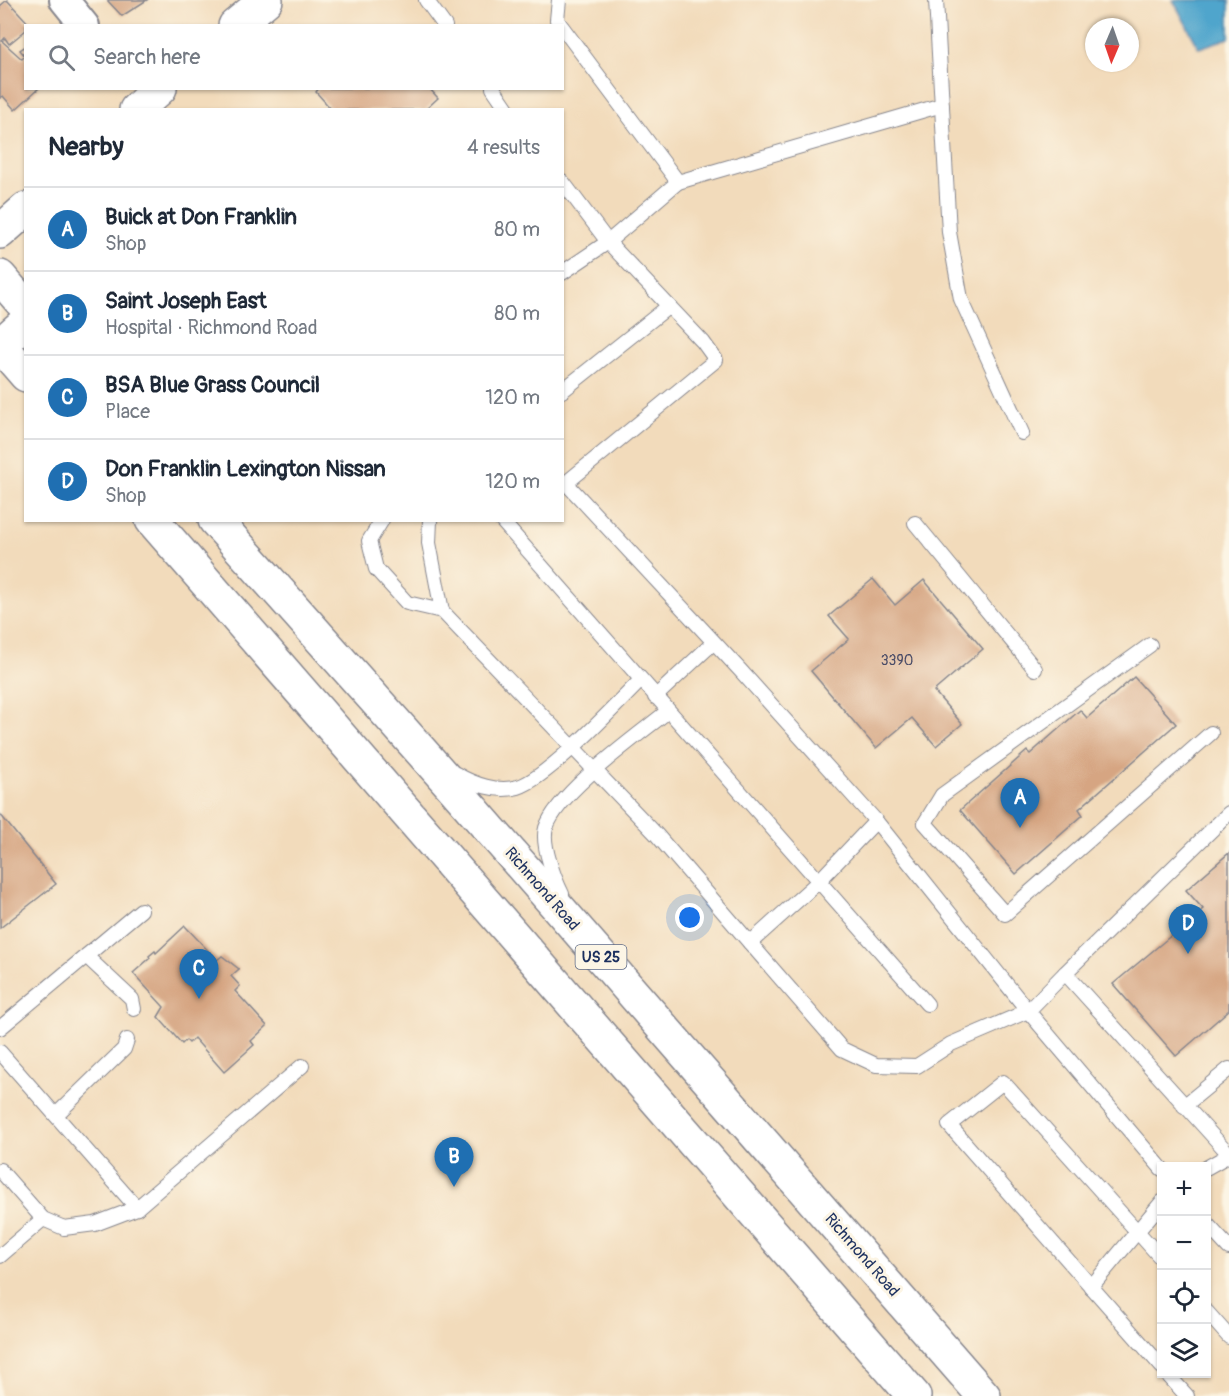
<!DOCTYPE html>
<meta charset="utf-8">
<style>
:root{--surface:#fff;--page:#f6f6f7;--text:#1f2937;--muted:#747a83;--line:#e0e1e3;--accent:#1f6fb2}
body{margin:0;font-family:Pangolin,sans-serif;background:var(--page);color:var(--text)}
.controls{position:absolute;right:18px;bottom:18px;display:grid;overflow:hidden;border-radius:0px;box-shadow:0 2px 4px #0004}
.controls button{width:54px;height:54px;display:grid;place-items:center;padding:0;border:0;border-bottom:2px solid var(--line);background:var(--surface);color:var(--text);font:30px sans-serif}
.compass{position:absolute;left:1085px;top:18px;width:54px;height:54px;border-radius:50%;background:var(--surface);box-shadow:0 2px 4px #0004;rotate:182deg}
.you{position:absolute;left:690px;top:918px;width:21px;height:21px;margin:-15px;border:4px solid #fff;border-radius:50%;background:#1a73e8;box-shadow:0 0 0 9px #1a73e833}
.badge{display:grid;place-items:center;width:39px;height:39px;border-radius:50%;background:var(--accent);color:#fff;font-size:20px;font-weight:700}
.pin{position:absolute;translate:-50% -50px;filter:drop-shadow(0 2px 3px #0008)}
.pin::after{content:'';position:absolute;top:32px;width:21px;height:18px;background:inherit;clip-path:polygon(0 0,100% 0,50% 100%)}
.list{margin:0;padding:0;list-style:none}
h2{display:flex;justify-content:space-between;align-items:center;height:78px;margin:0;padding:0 24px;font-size:26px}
h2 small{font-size:20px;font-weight:400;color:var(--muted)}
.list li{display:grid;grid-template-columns:39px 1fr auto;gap:18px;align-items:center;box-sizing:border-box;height:84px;padding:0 24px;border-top:2px solid var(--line)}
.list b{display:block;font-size:22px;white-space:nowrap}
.list p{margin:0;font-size:20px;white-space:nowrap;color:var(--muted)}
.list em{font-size:20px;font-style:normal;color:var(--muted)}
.icon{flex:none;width:33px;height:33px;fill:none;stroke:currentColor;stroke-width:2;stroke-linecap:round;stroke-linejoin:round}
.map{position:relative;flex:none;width:1229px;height:1396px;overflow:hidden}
.search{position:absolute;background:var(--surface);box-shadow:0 2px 4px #0004;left:24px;top:24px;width:540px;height:66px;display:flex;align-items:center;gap:15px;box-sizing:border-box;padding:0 21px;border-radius:0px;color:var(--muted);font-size:22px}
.panel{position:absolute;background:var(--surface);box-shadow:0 2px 4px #0004;left:24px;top:108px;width:540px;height:414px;border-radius:0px}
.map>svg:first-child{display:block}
.water{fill:#4fa5cc;stroke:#356a95;stroke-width:1.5}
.building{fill:#d6a582}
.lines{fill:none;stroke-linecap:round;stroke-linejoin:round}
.service-casing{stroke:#86858c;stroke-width:16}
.minor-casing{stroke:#86858c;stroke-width:32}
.tertiary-casing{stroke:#86858c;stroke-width:36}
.trunk-casing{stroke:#86858c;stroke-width:36}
.service{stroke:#fff;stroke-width:14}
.minor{stroke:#fff;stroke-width:28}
.tertiary{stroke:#fff;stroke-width:33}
.trunk{stroke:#fff;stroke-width:33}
.labels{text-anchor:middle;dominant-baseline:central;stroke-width:6;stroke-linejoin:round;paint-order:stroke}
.number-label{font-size:14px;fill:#4a4c67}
.shield{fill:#fcf5e5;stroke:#5e6a86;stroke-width:1.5}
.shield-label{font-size:15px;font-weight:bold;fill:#1b2f5e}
.street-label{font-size:16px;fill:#1b2f5e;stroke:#fcf5e5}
</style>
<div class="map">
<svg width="1229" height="1396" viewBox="0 0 1229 1396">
<rect width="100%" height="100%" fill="#fcf5e5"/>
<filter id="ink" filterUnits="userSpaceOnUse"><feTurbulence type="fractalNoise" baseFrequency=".0167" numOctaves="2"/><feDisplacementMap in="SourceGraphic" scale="12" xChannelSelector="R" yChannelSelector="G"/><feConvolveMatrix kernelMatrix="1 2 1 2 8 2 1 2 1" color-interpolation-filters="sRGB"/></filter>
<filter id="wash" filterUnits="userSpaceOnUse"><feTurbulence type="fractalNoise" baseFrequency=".008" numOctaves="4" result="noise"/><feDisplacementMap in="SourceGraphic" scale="24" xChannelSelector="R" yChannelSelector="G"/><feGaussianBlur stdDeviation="1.35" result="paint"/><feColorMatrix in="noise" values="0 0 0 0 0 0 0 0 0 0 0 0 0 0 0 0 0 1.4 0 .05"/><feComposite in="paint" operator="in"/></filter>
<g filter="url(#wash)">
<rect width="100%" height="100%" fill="#f2dbbb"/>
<!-- water -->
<path class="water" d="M1173,0H1229V38L1199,48Z"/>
<g id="blocks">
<!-- building -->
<g class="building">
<path d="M7,0L31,26H26V30L9,44L5,38L2,41L22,59L25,56L20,50L26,46V88H39L15,110L3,96L0,98V6Z"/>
<path d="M107,0H147L122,16Z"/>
<path d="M319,88H429L438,98L425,110H332L316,92Z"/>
<path d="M873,579L895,605L924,580L983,649L934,691L962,724L936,746L912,718L876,748L811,671L849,639L829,616Z"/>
<path d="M1134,677L1176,724L1079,809L1083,815L1016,874L960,810L1027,751L1030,754L1080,710L1087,718Z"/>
<path d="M0,814L56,884L0,928Z"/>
<path d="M1229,853V1010L1176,1056L1113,984L1203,909L1186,890Z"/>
<path d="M185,926L217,960L222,956L239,969L231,976L240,986L235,991L267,1026L251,1041L254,1045L224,1072L194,1038L189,1043L186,1040L182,1044L158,1017L164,1007L133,973L150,958L149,956L155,951L156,953Z"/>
</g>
</g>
</g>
<g filter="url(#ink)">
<use href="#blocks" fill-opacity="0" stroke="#86858c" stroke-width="1.5"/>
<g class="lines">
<!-- service casing -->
<g class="service-casing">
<g id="service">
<path d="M426,0L445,26"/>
<path d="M559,0L557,20L561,26"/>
<path d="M936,0L949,232L961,299L1022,433"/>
<path d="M562,27L678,182L942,105"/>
<path d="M493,88L508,110"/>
<path d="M562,181L608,242L562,273"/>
<path d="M678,182L608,242L703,342L716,360L566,483L740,670L876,821"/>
<path d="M562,391L669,306"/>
<path d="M382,520L369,541L376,569L407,603L442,611"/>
<path d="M430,520L429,543L442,611L656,834L750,943L818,882L876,821L1028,1011L1162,1169"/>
<path d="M501,520L927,1004"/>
<path d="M915,523L1035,669"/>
<path d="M1150,645L942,795L925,823L1005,914L1211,733"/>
<path d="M655,697L713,643"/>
<path d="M456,774C473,784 497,793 518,787C548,778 616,705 641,680"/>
<path d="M562,894C555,880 541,844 546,828C558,792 636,737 668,711"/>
<path d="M750,943L842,1049L876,1065L917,1066L951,1044L1028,1011L1065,973L1229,1154"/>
<path d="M86,956L132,999L134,1009"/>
<path d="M1065,973L1229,813"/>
<path d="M0,1028L141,910"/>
<path d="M0,1052L137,1208"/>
<path d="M1184,1106L1229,1069"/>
<path d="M56,1115L124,1049L127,1040"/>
<path d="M1206,1168L1229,1155"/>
<path d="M0,1170L43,1219L64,1228L95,1224L137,1208L302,1066"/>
<path d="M1206,1223L1229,1248"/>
<path d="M0,1256L43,1219"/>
<path d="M1162,1259L1003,1082L949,1125L1162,1367"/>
<path d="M1091,1287L1162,1202"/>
<path d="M1206,1311L1229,1337"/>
<path d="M1167,1374L1187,1396"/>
</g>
</g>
<!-- minor casing -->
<g class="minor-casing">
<path id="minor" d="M64,0L85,26"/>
</g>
<!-- tertiary casing -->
<g class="tertiary-casing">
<g id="tertiary">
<path d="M235,26L266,0"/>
<path d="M136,110L160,88"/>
<path d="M0,232L26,209"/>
<path d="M0,345L26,322"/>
</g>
</g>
<!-- trunk casing -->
<g class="trunk-casing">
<g id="trunk">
<path d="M0,277L26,307"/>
<path d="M0,345L26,375"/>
<path d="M152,520L914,1396"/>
<path d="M215,520L452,786L984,1396"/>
</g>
</g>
<!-- service -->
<use href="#service" class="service"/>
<!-- minor -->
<use href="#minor" class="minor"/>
<!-- tertiary -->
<use href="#tertiary" class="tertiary"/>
<!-- trunk -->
<use href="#trunk" class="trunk"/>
</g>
</g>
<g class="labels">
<!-- number labels -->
<g class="number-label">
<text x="897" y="660">3390</text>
</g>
<!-- shield labels -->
<rect class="shield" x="575.5" y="945" width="51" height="24" rx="4.5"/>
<g class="shield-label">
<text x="601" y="957">US 25</text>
</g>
<!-- street labels -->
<g class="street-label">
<text transform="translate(542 889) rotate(49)">Richmond Road</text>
<text transform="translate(862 1255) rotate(49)">Richmond Road</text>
</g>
</g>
</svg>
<div class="controls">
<button>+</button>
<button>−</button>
<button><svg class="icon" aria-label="locate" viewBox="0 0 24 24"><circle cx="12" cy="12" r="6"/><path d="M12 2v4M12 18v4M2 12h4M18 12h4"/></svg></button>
<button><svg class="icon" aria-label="layers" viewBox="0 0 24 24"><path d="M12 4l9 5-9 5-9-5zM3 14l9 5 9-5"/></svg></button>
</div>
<svg class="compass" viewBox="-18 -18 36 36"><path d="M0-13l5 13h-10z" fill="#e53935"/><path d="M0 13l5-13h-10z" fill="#747a83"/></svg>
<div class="you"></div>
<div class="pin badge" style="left:1020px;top:828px">A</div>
<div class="pin badge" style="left:454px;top:1187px">B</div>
<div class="pin badge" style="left:199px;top:999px">C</div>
<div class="pin badge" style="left:1188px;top:954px">D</div>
<div class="search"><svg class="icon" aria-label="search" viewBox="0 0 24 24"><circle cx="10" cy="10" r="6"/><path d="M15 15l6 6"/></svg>Search here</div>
<section class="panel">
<h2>Nearby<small>4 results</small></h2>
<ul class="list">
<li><span class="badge">A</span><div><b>Buick at Don Franklin</b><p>Shop</p></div><em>80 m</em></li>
<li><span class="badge">B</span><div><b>Saint Joseph East</b><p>Hospital · Richmond Road</p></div><em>80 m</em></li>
<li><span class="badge">C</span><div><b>BSA Blue Grass Council</b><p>Place</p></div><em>120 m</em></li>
<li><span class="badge">D</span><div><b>Don Franklin Lexington Nissan</b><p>Shop</p></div><em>120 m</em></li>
</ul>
</section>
</div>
